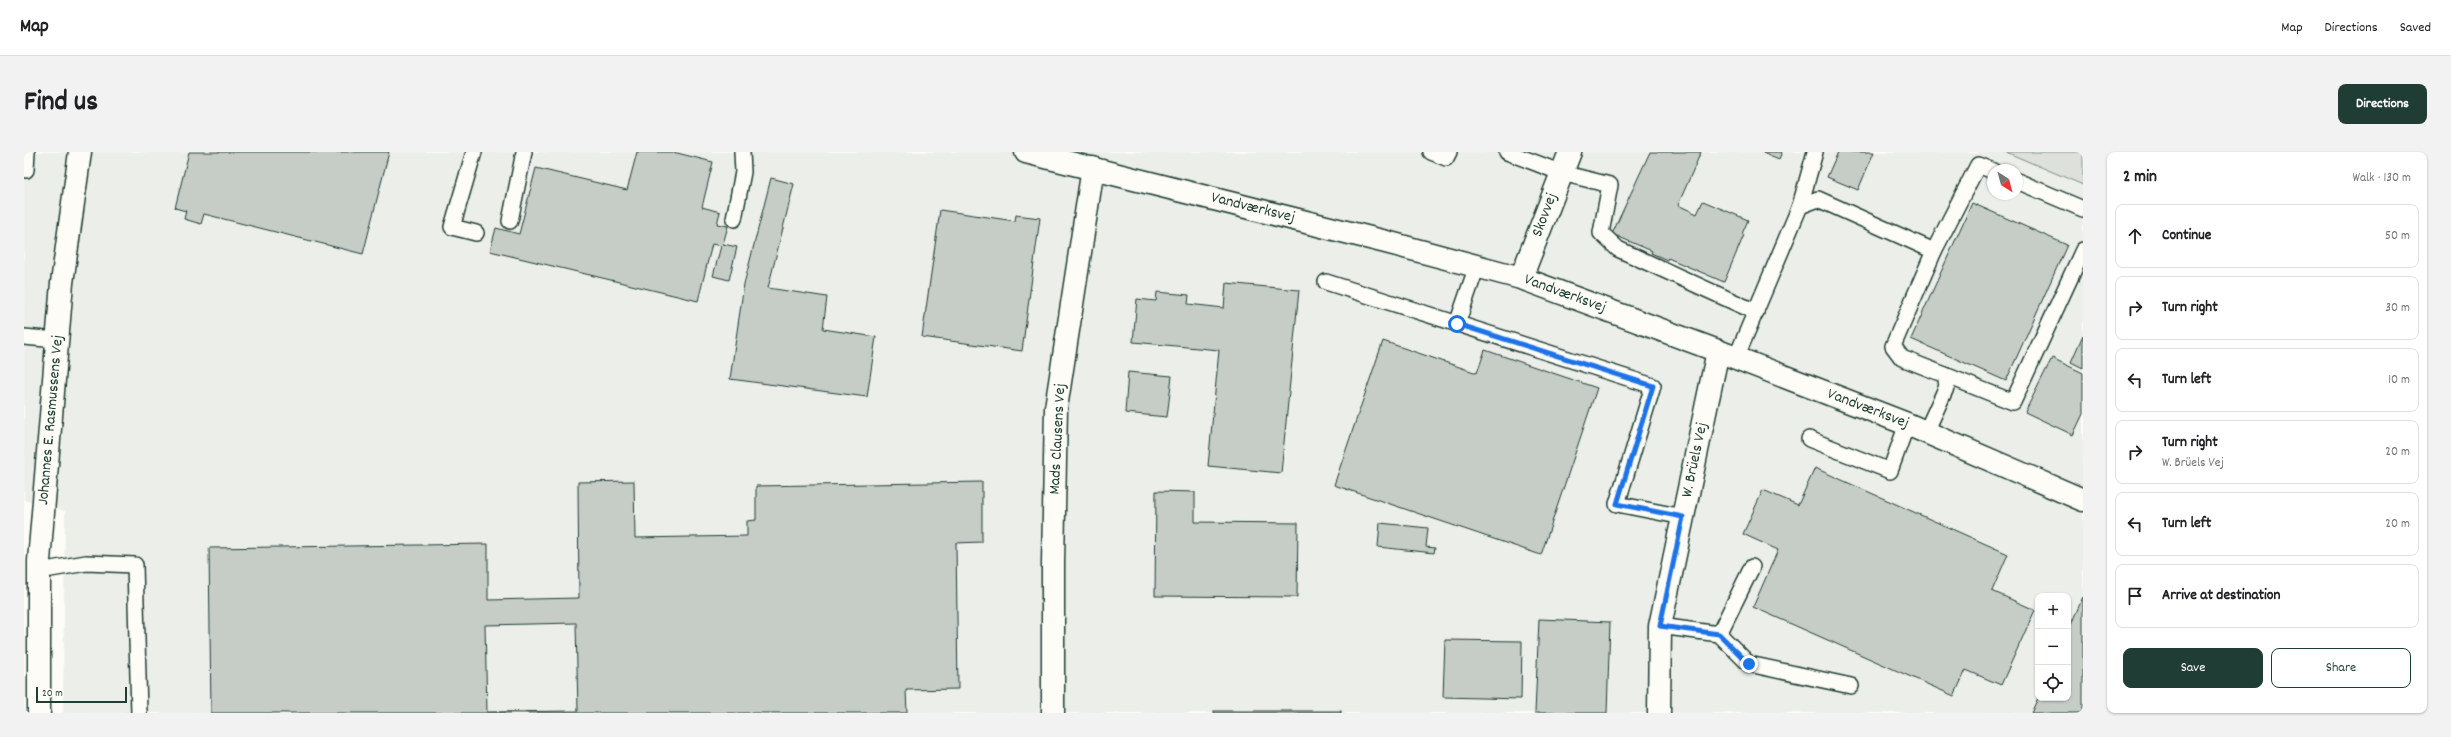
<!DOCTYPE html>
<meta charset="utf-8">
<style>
:root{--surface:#fff;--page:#f2f2f2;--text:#202124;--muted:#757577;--line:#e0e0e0;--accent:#1f3d34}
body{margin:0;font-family:Dekko,sans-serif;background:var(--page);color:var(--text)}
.controls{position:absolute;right:12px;bottom:12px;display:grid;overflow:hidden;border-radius:8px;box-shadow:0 1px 3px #0004}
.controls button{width:36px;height:36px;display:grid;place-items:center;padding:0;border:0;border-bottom:1px solid var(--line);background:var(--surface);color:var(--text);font:20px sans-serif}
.compass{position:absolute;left:1963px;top:12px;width:36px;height:36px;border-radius:50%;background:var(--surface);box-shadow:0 1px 3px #0004;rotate:144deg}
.scale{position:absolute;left:12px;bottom:10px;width:91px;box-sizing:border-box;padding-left:4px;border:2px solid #1f3d34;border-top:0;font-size:11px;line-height:14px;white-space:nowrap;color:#1f3d34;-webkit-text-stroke:3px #fdfcf7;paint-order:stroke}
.stop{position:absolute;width:12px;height:12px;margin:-9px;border:3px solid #1a73e8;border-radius:50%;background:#fff}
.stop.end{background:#1a73e8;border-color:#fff;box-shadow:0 1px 4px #0008}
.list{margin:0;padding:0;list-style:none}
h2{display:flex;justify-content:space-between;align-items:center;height:52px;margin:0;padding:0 16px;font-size:17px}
h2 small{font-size:13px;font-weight:400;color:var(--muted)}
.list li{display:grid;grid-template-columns:26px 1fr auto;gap:12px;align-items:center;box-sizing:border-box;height:64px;margin:0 8px 8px;padding:0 8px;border:1px solid var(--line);border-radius:8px}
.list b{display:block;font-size:15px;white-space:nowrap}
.list p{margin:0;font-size:13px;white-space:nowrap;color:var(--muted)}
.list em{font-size:13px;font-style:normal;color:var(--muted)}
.actions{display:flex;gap:8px;padding:12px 16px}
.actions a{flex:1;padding:9px 0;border:1px solid var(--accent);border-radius:8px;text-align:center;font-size:14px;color:var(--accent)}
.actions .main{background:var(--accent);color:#fff}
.icon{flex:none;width:22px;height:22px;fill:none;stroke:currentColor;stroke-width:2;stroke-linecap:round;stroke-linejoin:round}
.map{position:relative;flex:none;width:2059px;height:561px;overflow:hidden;border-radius:8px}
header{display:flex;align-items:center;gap:24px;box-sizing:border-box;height:56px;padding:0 20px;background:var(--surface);border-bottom:1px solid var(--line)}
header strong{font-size:19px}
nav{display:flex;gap:22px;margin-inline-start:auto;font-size:14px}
.intro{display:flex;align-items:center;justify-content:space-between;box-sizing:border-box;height:96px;padding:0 24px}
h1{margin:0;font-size:28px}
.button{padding:10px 18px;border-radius:8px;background:var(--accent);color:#fff;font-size:14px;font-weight:700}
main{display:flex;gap:24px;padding:0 24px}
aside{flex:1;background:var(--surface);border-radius:8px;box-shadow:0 1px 3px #0004}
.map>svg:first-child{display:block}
.built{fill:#eceee9;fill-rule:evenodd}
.green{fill:#dde0db;stroke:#7e8e88}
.building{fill:#c6cdc7;stroke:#1f3d34;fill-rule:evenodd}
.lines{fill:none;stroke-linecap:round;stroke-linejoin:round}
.service-casing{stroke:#1f3d34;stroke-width:18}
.minor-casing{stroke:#1f3d34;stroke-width:25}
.service{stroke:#fdfcf7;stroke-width:15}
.minor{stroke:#fdfcf7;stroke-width:22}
.route{stroke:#1a73e8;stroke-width:5}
.labels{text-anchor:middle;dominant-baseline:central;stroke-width:3.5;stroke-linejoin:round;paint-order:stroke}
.street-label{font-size:16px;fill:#1f3d34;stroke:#fdfcf7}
</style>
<header>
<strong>Map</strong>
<nav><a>Map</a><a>Directions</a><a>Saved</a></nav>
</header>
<div class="intro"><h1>Find us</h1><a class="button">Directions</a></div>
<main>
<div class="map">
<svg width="2059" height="561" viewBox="0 0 2059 561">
<rect width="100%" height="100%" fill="#fdfcf7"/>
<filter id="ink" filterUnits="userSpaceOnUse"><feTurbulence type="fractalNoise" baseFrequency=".025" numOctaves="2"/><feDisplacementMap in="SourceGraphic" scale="8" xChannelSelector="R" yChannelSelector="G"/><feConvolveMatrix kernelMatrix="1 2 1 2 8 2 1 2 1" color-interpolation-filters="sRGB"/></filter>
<g filter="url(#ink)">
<!-- built -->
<path class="built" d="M0,0H1982L2059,33V561H39L41,359L0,348ZM1969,18H1993V42H1969ZM2014,444H2044V546H2014Z"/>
<!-- green -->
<path class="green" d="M1982,0H2059V33Z"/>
<!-- building -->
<g class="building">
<path d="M165,0H365L339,102L180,62L177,72L160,67L162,59L151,56Z"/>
<path d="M613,0H649L689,10L678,55L696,60L693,72L704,74L699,92L713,95L705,128L689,124L697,94L688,92L674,149L466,99L472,76L495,82L512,16L603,38Z"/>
<path d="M1626,0H1677L1654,53L1673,62L1679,49L1724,68L1718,82L1720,83L1700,130L1644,106L1643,108L1627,101L1628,99L1588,82Z"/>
<path d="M1738,0H1758L1755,7Z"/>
<path d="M1814,0H1850L1834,38L1803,25Z"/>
<path d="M747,26L770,32L744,136L803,145L799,177L852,185L843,245L706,227L720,132Z"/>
<path d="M1948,51L2043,93L1982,229L1887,187Z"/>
<path d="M916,58L991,69L992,63L1016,66L998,199L898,185Z"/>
<path d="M1202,131L1275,138L1257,321L1184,314L1195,198L1109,190L1113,147L1132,149L1133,140L1165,143L1164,152L1200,156Z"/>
<path d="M2059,183V216L2047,210Z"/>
<path d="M1359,189L1453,221L1461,198L1573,236L1517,403L1310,333Z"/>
<path d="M2028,206L2059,221V262L2049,283L2001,260Z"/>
<path d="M1104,220L1148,224L1143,265L1101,261Z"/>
<path d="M1791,316L1984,402L1968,439L2011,458L1977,533L1942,518L1930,544L1729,455L1754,398L1719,382L1739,338L1774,353Z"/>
<path d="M610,329L611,386L723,384V369L732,368V334L958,330V390L932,391L934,537L882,538L883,561H187L185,396L464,392V448L555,446L554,330ZM552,471L554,559L463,560L461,473Z"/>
<path d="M1132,339L1171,340V370L1274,371L1273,445L1131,444Z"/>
<path d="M1356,371L1404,376L1402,395L1411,396L1410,401L1354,395Z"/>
<path d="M2059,445V561H2007L2014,546H2044V479Z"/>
<path d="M1515,467L1586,470L1583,561H1511Z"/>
<path d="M1421,488L1498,489L1497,547L1419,545Z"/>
<rect x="1190" y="559" width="127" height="2"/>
</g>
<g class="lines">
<!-- service casing -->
<g class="service-casing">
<g id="service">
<path d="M450,0L428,75L452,81"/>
<path d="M1407,0L1422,6L1425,0"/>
<path d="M1483,0L1538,21L1586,33L1577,81L1594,97L1732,160"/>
<path d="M2,18L3,0"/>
<path d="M1993,29L2059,57"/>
<path d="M1776,54L1791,0"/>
<path d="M710,67L719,20L718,0"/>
<path d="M486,69L500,0"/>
<path d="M1910,99L1954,13L1969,19"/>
<path d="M1302,130L1629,234L1593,352L1659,365"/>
<path d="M1433,172L1453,114"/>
<path d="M0,185L33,188"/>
<path d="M1712,206L1776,54L1794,47L1910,99L1869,194L1878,206L1921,223L1923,234L1902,280"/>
<path d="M1921,223L1989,250L2059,98"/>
<path d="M1785,287L1866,319L1883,272"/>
<path d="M15,419L62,411L111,413L115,561"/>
<path d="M1636,474L1695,482L1725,512L1827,534"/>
<path d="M1695,482L1728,415"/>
</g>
</g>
<!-- minor casing -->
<g class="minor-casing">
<g id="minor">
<path d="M1002,0L1362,90L1497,126L1694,199L1883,272L2059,348"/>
<path d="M1497,126L1546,0"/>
<path d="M15,561V409L38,131L56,0"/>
<path d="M1029,561V411L1032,256L1069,16"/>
<path d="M1635,561L1636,474L1694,199"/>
</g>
</g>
<!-- service -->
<use href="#service" class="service"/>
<!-- minor -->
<use href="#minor" class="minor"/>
</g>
</g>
<g class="lines" filter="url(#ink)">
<!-- route -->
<path class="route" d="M1433,172L1629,234L1593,352L1659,365L1636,474L1695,482L1725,512"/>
</g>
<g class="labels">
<!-- street labels -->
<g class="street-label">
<text transform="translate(1229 56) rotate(14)">Vandværksvej</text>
<text transform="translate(1521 63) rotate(-69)">Skovvej</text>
<text transform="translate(1541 142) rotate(20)">Vandværksvej</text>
<text transform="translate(1844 257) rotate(21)">Vandværksvej</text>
<text transform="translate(27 268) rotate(-85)">Johannes E. Rasmussens Vej</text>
<text transform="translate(1034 287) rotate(-87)">Mads Clausens Vej</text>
<text transform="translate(1671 308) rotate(-78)">W. Brüels Vej</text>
</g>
</g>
</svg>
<div class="controls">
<button>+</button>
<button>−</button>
<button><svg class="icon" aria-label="locate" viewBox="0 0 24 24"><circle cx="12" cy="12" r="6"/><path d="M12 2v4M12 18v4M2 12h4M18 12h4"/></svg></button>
</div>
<svg class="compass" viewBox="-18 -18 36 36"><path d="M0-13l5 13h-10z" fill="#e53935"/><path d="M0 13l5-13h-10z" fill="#757577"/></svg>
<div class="scale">20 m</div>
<div class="stop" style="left:1433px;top:172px"></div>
<div class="stop end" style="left:1725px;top:512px"></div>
</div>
<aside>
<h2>2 min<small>Walk · 130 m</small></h2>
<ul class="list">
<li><svg class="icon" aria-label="ahead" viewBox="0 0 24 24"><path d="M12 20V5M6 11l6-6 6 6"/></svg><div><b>Continue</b></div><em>50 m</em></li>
<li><svg class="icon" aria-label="right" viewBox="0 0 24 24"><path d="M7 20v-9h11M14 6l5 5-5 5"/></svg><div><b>Turn right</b></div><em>30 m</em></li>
<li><svg class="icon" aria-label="left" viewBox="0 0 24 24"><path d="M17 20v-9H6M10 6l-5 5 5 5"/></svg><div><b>Turn left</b></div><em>10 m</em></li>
<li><svg class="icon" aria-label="right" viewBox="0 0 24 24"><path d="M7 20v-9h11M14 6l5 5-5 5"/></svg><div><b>Turn right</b><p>W. Brüels Vej</p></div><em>20 m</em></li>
<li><svg class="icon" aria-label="left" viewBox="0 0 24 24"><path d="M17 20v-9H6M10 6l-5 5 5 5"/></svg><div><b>Turn left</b></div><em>20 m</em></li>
<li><svg class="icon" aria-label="arrive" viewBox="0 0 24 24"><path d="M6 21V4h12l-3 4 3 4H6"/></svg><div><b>Arrive at destination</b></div></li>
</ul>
<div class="actions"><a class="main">Save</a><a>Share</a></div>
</aside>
</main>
